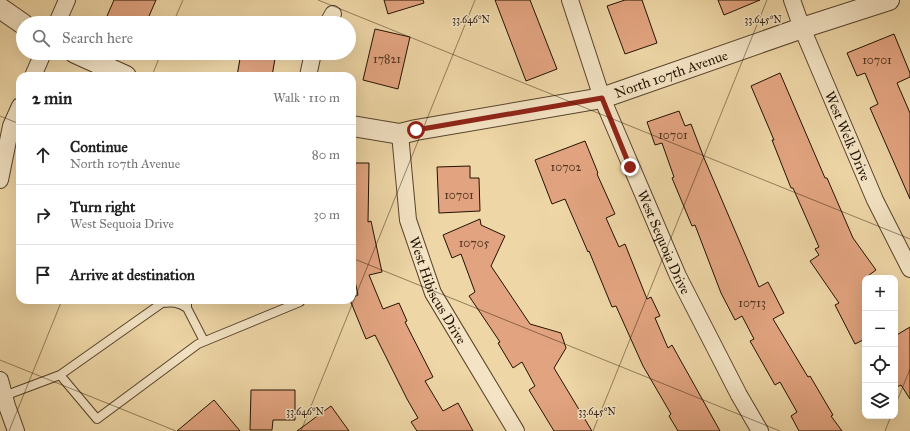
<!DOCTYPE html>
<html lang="en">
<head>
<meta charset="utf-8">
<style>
	body { margin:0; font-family:"IM FELL Great Primer",serif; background:#f6f6f6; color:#222 }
	.controls { position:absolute; right:12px; bottom:12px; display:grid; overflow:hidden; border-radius:8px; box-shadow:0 4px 16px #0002 }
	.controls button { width:36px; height:36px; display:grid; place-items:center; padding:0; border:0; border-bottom:1px solid #e0e0e0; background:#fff; color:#222; font:20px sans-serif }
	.stop { position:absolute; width:12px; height:12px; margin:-9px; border:3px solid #8f2418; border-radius:50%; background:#fff }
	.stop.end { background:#8f2418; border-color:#fff; box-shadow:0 1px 4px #0008 }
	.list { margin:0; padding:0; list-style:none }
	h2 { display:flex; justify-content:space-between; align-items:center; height:52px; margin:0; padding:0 16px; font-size:17px }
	h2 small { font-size:13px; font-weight:400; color:#767676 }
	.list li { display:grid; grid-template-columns:26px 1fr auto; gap:12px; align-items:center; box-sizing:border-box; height:60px; padding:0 16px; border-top:1px solid #e0e0e0 }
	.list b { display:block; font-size:15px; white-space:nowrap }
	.list p { margin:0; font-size:13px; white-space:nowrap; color:#767676 }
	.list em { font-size:13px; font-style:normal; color:#767676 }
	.icon { flex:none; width:22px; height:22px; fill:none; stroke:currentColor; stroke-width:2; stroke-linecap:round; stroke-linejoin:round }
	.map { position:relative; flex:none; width:910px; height:431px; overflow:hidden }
	.search { position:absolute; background:#fff; box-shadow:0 4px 16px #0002; left:16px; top:16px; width:340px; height:44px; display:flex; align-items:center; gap:10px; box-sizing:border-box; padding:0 14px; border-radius:22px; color:#767676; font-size:15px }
	.panel { position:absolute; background:#fff; box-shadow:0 4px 16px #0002; left:16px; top:72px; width:340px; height:232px; border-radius:12px }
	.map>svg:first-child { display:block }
	.building { fill:#e2a480; stroke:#231200 }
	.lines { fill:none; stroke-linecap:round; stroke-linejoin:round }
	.service-casing { stroke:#56432a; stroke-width:10 }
	.minor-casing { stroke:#56432a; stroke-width:18 }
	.tertiary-casing { stroke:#56432a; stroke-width:22 }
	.service { stroke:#f4e4c5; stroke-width:8 }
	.minor { stroke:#f4e4c5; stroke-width:16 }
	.tertiary { stroke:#f4e4c5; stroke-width:20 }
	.route { stroke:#8f2418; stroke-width:5 }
	.ticks { fill:none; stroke:#231200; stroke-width:1; stroke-opacity:0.45 }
	.labels { text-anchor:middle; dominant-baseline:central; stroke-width:3; stroke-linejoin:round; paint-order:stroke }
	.number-label { font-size:12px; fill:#533620 }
	.street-label { font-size:14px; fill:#231200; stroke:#f4e4c5 }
	.ticks-label { font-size:10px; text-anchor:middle; fill:#231200; stroke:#f4e4c5; stroke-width:3; stroke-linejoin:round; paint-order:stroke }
</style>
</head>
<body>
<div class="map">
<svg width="910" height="431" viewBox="0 0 910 431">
	<rect width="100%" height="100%" fill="#eed6a6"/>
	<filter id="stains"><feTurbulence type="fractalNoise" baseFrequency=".005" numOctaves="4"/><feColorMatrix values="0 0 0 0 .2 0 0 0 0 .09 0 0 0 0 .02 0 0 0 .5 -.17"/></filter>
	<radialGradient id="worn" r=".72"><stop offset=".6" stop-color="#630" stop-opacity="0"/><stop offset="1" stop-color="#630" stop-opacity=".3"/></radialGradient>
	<path class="building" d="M114 0H156L146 23H104Z
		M384 0H423L424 3 388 14Z
		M495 0H530L557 69 526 81Z
		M625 0H642L657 43 625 54 607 6Z
		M718 0H760L724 15Z
		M375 29 410 37 398 89 363 80Z
		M894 34 910 73V77L897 83 910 113V199L870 108 878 104 865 73 857 76 847 53Z
		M241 53H276L272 76H237Z
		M780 73 825 178H827L853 238 876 270 865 278V339L855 344 835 305 839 303 810 261 819 255 815 249 819 247 793 188H791L772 140H774L751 86Z
		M679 111 685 126 691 124 704 158 759 287 768 282 784 313 773 319 808 377 810 376 833 415 831 416 842 431H799L791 416 797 412 780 382 775 385 750 341 754 339 742 316 735 320 721 293 695 225 692 226 672 178 674 177 662 143 655 145 647 122Z
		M585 141 598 173 597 174 615 214 606 218 619 247 625 244 647 299 651 297 660 316 655 318 668 348 672 345 720 431H678L669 416 671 414 643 366 616 306 612 307 589 251 588 252 565 199 552 204 535 160Z
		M352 163H369L368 222 371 221 382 272 369 275 383 309 399 303 407 321 405 322 433 377 425 381 443 411 458 403 473 431H417L411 422 418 418 407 399 375 335 366 339 350 300H352V298L358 295 352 267Z
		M470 166V178H479L480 211 439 213 437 167Z
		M480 219 481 225 505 236 491 266 530 324 561 333 566 348 554 368 592 431H554L529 390 535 386 522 362 513 368 498 343 500 342 469 296 475 292 461 254 452 258 443 235Z
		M910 327V399L901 385 895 388V336Z
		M251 390H295V420H273L272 430H250Z
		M214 400 240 431H177Z
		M331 406 349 431H297Z"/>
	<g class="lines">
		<g class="service-casing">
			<path id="service" d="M187 300V308L204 341
				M60 375 97 419 198 344 300 302V300
				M4 396 60 375 162 303C172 302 178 302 187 308"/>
		</g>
		<g class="minor-casing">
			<g id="minor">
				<path id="s1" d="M570 0 602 98 678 276 739 395 760 431"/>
				<path id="s2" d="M792 0 802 28 875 200 910 269"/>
				<path d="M57 23 67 0"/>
				<path d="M328 23 333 14"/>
				<path d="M33 76 43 53"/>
				<path d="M308 76 313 53"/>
				<path id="s3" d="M400 134 408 220 433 293 516 431"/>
				<path d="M0 180 11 126 20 106"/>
				<path d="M0 380 7 406 16 431"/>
			</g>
		</g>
		<g class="tertiary-casing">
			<g id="tertiary">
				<path d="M0 8 23 24"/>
				<path d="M75 53 126 76"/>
				<path id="s4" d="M352 126 400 134 416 130 602 98 802 28 889 0"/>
			</g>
		</g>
		<use href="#service" class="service"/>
		<use href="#minor" class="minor"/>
		<use href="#tertiary" class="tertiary"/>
	</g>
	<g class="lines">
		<path class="route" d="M416 130 602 98 630 167"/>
	</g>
	<path class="ticks" d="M318 0 910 239M173 23 183 0M152 76 161 53M0 116 20 124M352 258 780 431M0 360 176 431M895 406 910 369M9 431 62 300M301 431 475 0M593 431 767 0M885 431 891 416"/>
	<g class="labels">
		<g class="number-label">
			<text x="387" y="59">17821</text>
			<text x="877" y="60">10701</text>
			<text x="673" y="135">10701</text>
			<text x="566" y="167">10702</text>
			<text x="459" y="195">10701</text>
			<text x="474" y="243">10705</text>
			<text x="752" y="303">10713</text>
		</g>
		<g class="street-label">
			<text stroke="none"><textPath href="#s4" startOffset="327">North 107th Avenue</textPath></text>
			<text stroke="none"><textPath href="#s2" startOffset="147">West Welk Drive</textPath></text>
			<text stroke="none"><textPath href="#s1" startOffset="260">West Sequoia Drive</textPath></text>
			<text stroke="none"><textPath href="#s3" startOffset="163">West Hibiscus Drive</textPath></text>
		</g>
	</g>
	<g class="ticks-label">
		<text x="471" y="23">33.646°N</text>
		<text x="763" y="23">33.645°N</text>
		<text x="305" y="415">33.646°N</text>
		<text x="597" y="415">33.645°N</text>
	</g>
	<rect width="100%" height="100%" filter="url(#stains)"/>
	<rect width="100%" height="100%" fill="url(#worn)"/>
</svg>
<div class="controls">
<button>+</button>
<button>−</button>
<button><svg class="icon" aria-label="locate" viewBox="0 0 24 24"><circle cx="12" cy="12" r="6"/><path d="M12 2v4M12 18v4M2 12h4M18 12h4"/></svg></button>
<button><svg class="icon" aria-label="layers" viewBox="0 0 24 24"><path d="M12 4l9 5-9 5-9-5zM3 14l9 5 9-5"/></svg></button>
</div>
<div class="stop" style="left:416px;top:130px"></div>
<div class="stop end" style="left:630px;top:167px"></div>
<div class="search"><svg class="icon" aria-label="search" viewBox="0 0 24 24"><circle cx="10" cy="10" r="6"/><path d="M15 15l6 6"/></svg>Search here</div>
<section class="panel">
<h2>2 min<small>Walk · 110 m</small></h2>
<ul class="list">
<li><svg class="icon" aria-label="ahead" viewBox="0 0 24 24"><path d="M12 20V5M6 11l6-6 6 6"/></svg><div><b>Continue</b><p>North 107th Avenue</p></div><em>80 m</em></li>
<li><svg class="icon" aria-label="right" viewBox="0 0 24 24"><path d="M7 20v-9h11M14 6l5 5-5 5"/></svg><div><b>Turn right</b><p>West Sequoia Drive</p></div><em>30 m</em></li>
<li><svg class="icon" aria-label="arrive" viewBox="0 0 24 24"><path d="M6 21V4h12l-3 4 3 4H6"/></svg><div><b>Arrive at destination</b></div></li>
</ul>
</section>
</div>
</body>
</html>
